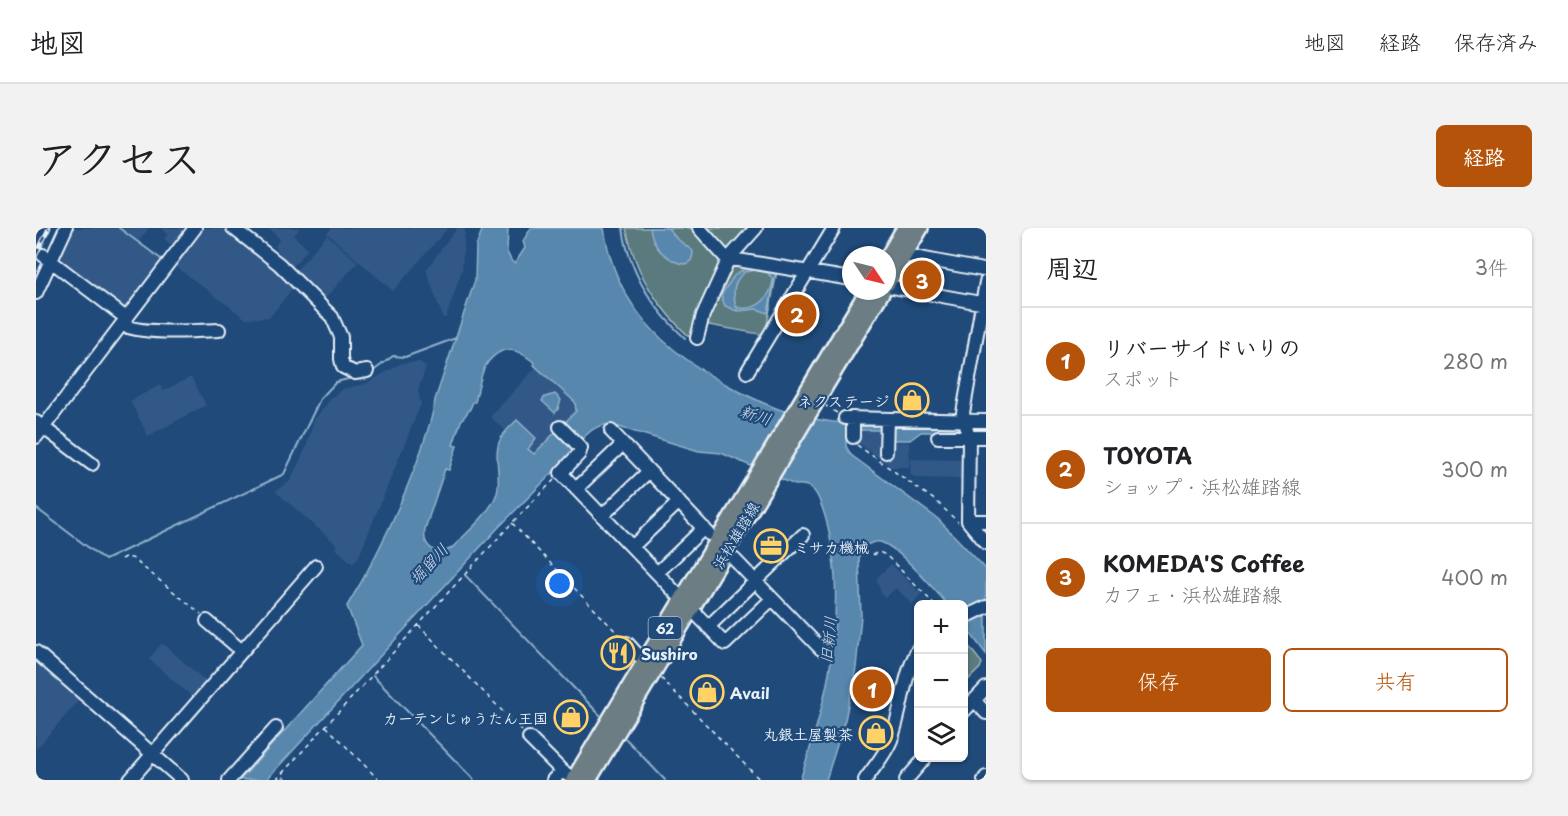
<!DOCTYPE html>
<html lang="ja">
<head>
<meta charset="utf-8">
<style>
	body { margin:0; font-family:"Playpen Sans","Klee One",sans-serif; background:#f2f2f2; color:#202124 }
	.controls { position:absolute; right:18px; bottom:18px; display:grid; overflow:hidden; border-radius:9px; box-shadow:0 2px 4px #0004 }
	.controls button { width:54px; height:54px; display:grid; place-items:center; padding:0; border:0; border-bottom:2px solid #e0e0e0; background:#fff; color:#202124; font:30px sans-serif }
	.compass { position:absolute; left:806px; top:18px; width:54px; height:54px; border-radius:50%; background:#fff; box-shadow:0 2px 4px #0004; rotate:125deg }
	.you { position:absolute; left:524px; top:356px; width:21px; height:21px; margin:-15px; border:4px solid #fff; border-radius:50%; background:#1a73e8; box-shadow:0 0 0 9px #1a73e833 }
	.badge { display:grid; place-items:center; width:39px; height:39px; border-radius:50%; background:#b45309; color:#fff; font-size:20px; font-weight:700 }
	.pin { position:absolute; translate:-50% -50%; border:3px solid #fff; box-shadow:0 2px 6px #0006 }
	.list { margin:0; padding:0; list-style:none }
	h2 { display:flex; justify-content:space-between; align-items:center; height:78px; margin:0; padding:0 24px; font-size:26px }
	h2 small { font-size:20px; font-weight:400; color:#757577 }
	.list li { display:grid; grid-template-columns:39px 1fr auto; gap:18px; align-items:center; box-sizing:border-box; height:108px; padding:0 24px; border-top:2px solid #e0e0e0 }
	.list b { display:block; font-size:22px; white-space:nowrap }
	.list p { margin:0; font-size:20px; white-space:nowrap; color:#757577 }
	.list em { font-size:20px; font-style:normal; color:#757577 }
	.actions { display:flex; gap:12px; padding:18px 24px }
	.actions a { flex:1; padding:14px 0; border:2px solid #b45309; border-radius:9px; text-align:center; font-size:21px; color:#b45309 }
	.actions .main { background:#b45309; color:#fff }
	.icon { flex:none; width:33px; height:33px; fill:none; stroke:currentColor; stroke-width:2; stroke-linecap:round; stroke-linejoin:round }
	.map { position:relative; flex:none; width:950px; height:552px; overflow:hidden; border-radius:9px }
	header { display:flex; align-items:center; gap:36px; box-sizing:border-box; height:84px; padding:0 30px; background:#fff; border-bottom:2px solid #e0e0e0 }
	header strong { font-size:28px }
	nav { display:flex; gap:33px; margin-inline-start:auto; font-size:21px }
	.intro { display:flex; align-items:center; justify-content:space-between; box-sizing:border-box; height:144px; padding:0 36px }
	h1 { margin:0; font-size:42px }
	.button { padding:15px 27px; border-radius:9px; background:#b45309; color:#fff; font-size:21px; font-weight:700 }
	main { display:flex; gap:36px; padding:0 36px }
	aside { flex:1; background:#fff; border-radius:9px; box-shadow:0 2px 4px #0004 }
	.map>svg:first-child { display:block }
	.built { fill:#315888 }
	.green { fill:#5a7a7e; stroke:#a1b6bb; stroke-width:1.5 }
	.water { fill:#5987ad; stroke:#92b1cb; stroke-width:1.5; fill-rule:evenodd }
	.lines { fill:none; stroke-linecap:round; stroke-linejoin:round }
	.stream { stroke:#92b1cb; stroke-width:2 }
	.minor-casing { stroke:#e8f1f8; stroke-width:16 }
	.major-casing { stroke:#e8f1f8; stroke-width:20 }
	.path { stroke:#e8f1f8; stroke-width:1.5; stroke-dasharray:4.5 4.5; stroke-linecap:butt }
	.minor { stroke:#1f4a7a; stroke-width:12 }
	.major { stroke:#6c7e84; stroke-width:15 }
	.rail-casing { stroke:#e8f1f8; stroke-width:4.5 }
	.rail { stroke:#1f4a7a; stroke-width:2; stroke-dasharray:7; stroke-linecap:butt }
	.labels { text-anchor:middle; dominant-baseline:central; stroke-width:4.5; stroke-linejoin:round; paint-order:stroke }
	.shield { fill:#1f4a7a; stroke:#acbfd2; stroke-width:1.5 }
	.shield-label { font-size:14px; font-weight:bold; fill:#e8f1f8 }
	.poi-label { font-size:15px; font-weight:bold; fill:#e8f1f8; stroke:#1f4a7a; text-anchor:end }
	.street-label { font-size:15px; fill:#e8f1f8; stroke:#1f4a7a }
	.water-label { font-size:16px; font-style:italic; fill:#d3e1ed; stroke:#1f4a7a }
</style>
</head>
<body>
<header>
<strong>地図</strong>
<nav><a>地図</a><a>経路</a><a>保存済み</a></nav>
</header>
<div class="intro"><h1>アクセス</h1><a class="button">経路</a></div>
<main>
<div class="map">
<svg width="950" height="552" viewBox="0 0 950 552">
	<rect width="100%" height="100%" fill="#1f4a7a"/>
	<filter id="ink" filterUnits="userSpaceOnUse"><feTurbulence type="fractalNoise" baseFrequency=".0167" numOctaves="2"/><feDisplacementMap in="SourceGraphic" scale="12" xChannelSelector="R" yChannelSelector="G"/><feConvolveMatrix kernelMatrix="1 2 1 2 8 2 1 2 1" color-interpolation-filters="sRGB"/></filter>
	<g filter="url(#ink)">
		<path class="built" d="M33 0H81L127 34 89 84 19 30Z
			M85 0H113L103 13Z
			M125 0H153L138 19 128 11 132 6Z
			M162 0H193L259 57 234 89 210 91 135 35Z
			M234 0H264L258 8 272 21 254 42 239 18 244 11 233 1Z
			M296 0H412L357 63 291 5Z
			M421 0H429L426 42 410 90H407L390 42Z
			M291 7 322 34 288 72 258 45Z
			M384 134 390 139 382 162 385 176 323 328 317 336 299 320 301 317 239 263 254 253 270 220 278 192 296 169 307 161 329 156 366 135Z
			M500 139 536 171 540 178 538 186 498 226 493 224V218L481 192 470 203 454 189Z
			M155 149 170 177 112 208 94 173 124 157 127 163Z
			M820 202H849L853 214H873V239H855L821 214Z
			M875 231 930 232V251L880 250 874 246Z
			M855 336 885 366 876 376 860 360 849 370 846 367 840 351Z
			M126 415 174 457 161 473 113 431Z
			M0 431 45 470 0 521Z"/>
		<path class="green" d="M590 0H655L687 36 657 112C622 81 600 47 590 0Z
			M667 0H716L692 27Z
			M694 35 741 43 729 107 667 96Z
			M927 411 946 435 944 440 928 456Z"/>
		<path class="water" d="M447 0H472L471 24 476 34 479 35 489 20 487 13 495 0H568C579 77 627 122 693 158 732 179 764 192 809 195H950V204H885L874 212H852V202H820L810 210V218L815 227 902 291 950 341V426L928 397 927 376H911C898 361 865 322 847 315 841 312 835 315 829 318L823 329 825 388 820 440 809 492 790 552H764C787 482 803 424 799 349 797 327 795 306 788 285 783 270 779 254 759 257L685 225 663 223 576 197C557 194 546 212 534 224L535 226 462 300 230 552H204L326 417 311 378C339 333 362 284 381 234 388 214 396 193 399 172L439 52 440 18ZM468 122C482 121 488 127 499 135L498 137 539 174 540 183 498 226 492 221 500 210 481 192C476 197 469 203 465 210 456 226 466 248 461 265 454 286 431 304 416 320 400 329 386 319 389 301L409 241 413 242 421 218 417 217 425 193 434 181 437 174H439C445 153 444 132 468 122Z
			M614 0H632L640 10 657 23C657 49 628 29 621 19 617 13 615 7 614 0Z
			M715 39 740 44 732 85 721 81 703 83 704 80C722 82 735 70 737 52L732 45 719 42 710 44 708 41Z
			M706 42 708 45C696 54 697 65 700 79H702L701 83 689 78 685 67 698 48Z
			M519 166 525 172 522 181 519 185 506 173 509 169Z"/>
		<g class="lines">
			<path class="stream" d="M83 0 129 34
				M587 0C593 44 616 80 649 110
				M336 144 357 128 369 129 420 110
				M0 280 69 332 248 246 284 171 300 154 316 150
				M429 347 564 487
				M337 448 438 552
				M590 511 629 552
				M247 549 250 552"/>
			<g class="minor-casing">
				<path id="minor" d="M197 0 243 36 296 89 305 109V131L307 139 319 145 331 143
					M663 0 690 30 815 51
					M7 27 90 90
					M868 27 947 42
					M950 54 927 185 933 211 932 293 950 315
					M851 58 950 76
					M0 65 30 0
					M86 96C101 107 162 103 183 102
					M661 110 667 87 693 30 720 0
					M711 144 798 0
					M809 190 950 193
					M0 194 56 236
					M524 199 545 220 543 226 525 245 689 416 736 371
					M575 203 673 306
					M0 209 159 0
					M817 209V190
					M902 209H950
					M850 224 851 191
					M540 261 587 216
					M566 288 613 243
					M932 293H950
					M596 319 643 274
					M698 331 785 421
					M621 345 668 300
					M927 390 950 379
					M171 393 206 423
					M672 399 767 307
					M591 415 602 427 610 432
					M0 424 146 552
					M938 472 950 485
					M927 484 950 460
					M493 510 526 543 538 551
					M94 552 280 338
					M193 552 240 500
					M517 552 526 543
					M829 552C838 539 849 527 855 512 866 483 867 449 882 421
					M870 552 889 530
					M948 552 950 549"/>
			</g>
			<g class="major-casing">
				<path id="major" d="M851 31 869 0
					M851 55 884 0
					M538 552 832 63
					M552 552 846 63"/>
			</g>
			<path class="path" d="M790 178 801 185
				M821 217 900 273 922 294
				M476 295 584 408
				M836 327 843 324 850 327 898 376
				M85 331 89 329 96 330 165 386
				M382 397 486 503
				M625 450 724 552
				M290 498 343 552
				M240 552 476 295 518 252"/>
			<use href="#minor" class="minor"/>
			<use href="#major" class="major"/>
			<g class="rail-casing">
				<path id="rail" d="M0 27 13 0"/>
			</g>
			<use href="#rail" class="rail"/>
		</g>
	</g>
	<defs>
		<g id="shop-ring" transform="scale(1.725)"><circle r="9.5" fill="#1f4a7a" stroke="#ffd166" stroke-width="1.5"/><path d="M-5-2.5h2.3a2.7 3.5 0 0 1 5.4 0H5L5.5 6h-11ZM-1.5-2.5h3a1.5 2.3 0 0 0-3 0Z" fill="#ffd166"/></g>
		<g id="office-ring" transform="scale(1.725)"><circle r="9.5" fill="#1f4a7a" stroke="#ffd166" stroke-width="1.5"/><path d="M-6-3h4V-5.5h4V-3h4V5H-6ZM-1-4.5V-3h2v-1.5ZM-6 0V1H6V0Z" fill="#ffd166"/></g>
		<g id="restaurant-ring" transform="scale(1.725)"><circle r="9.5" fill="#1f4a7a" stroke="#ffd166" stroke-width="1.5"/><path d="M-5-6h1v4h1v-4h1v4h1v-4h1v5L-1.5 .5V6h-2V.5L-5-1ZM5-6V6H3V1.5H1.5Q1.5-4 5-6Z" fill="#ffd166"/></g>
	</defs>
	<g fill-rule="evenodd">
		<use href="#shop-ring" x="876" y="172"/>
		<use href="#office-ring" x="735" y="318"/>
		<use href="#restaurant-ring" x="582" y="425"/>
		<use href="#shop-ring" x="671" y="464"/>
		<use href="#shop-ring" x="535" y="489"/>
		<use href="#shop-ring" x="840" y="505"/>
	</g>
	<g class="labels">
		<rect class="shield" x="612.5" y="389" width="33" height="22" rx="4.5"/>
		<g class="shield-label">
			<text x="629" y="400">62</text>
		</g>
		<g class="poi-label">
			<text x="853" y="172">ネクステージ</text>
			<text x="758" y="318" text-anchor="start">ミサカ機械</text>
			<text x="605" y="425" text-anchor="start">Sushiro</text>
			<text x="694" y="464" text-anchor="start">Avail</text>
			<text x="512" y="489">カーテンじゅうたん王国</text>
			<text x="817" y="505">丸銀土屋製茶</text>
		</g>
		<g class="street-label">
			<text transform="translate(699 307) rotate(-59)">浜松雄踏線</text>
		</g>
		<g class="water-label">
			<text transform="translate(720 186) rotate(17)">新川</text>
			<text transform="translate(392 335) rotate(-47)">堀留川</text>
			<text transform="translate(791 412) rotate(-84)">旧新川</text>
		</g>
	</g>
</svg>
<div class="controls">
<button>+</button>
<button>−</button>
<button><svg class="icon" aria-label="layers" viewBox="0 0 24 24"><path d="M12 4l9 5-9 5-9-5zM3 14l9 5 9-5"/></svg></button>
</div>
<svg class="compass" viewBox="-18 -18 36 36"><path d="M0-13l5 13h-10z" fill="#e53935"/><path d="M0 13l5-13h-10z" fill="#757577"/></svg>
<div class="you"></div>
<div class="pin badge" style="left:836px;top:461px">1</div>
<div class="pin badge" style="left:761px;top:86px">2</div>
<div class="pin badge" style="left:886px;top:52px">3</div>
</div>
<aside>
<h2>周辺<small>3件</small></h2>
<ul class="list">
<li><span class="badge">1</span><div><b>リバーサイドいりの</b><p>スポット</p></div><em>280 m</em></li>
<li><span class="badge">2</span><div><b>TOYOTA</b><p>ショップ · 浜松雄踏線</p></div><em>300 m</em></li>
<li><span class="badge">3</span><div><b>KOMEDA'S Coffee</b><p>カフェ · 浜松雄踏線</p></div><em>400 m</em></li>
</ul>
<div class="actions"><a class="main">保存</a><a>共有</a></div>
</aside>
</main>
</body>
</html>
